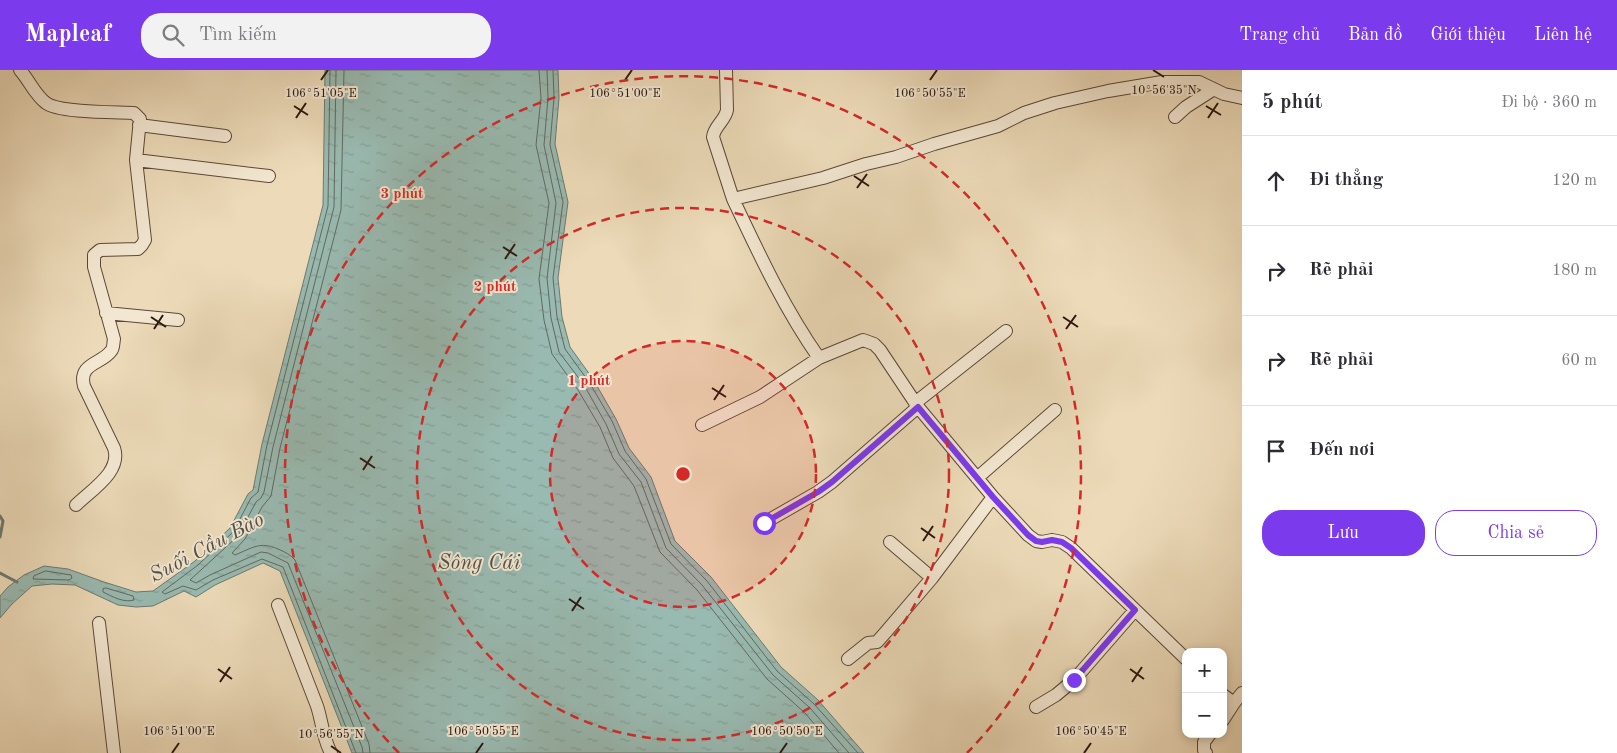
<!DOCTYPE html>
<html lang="vi">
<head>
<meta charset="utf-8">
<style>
	body { margin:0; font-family:"Old Standard TT",serif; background:#f2f2f3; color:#2b2b33 }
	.controls { position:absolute; right:15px; bottom:15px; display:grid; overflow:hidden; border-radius:10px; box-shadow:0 2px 8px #0003 }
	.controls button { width:45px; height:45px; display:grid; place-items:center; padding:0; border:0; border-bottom:1px solid #e1e1e2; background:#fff; color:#2b2b33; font:25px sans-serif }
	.stop { position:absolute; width:15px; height:15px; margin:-11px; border:4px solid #7c3aed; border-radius:50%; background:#fff }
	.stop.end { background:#7c3aed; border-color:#fff; box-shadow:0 1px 5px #0008 }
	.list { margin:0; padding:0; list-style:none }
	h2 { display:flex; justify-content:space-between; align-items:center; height:65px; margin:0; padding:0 20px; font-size:21px }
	h2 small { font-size:16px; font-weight:400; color:#7c7c81 }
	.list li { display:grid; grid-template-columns:32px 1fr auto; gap:15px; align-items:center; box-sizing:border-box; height:90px; padding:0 20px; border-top:1px solid #e1e1e2 }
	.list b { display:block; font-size:19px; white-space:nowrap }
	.list em { font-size:16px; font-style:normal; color:#7c7c81 }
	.actions { display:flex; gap:10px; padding:15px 20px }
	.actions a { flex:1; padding:11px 0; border:1px solid #7c3aed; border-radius:20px; text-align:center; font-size:18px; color:#7c3aed }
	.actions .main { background:#7c3aed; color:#fff }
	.icon { flex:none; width:28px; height:28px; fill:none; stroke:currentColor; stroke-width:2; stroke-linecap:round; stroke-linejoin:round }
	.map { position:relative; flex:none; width:1242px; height:683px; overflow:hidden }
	header { display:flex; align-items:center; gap:30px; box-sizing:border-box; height:70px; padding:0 25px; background:#7c3aed; color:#fff }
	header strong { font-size:24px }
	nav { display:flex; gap:28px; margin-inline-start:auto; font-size:18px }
	.search { width:350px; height:45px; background:#f2f2f3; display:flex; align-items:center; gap:12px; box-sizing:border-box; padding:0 18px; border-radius:20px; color:#7c7c81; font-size:19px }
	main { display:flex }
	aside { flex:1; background:#fff }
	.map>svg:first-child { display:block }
	.water { fill:url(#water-ripples); stroke:#6d7970 }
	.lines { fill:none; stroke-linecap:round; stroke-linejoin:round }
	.shore { stroke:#626860; stroke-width:1 }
	.stream { stroke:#6d7970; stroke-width:3 }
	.minor-casing { stroke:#5b4839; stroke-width:14 }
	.minor { stroke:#f3e7d1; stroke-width:12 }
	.route { stroke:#7c3aed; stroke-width:6 }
	.ticks { fill:none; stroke:#2b170f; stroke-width:2 }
	.ring { fill:none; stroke:#d62828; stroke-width:2.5; stroke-dasharray:9 6 }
	.labels { text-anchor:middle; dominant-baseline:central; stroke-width:4; stroke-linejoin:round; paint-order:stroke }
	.water-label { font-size:21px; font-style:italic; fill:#525048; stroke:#f3e7d1 }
	.ticks-label { font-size:12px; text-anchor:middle; fill:#2b170f; stroke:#f3e7d1; stroke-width:4; stroke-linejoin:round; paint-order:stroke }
	.centre { fill:#d62828; stroke:#f3e7d1; stroke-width:2.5 }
	.ring-label { font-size:15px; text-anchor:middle; font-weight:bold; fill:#d62828; stroke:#f3e7d1; stroke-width:4; stroke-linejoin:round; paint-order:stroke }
</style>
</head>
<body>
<header>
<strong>Mapleaf</strong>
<div class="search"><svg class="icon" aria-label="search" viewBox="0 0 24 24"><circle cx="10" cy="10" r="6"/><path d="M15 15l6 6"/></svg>Tìm kiếm</div>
<nav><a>Trang chủ</a><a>Bản đồ</a><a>Giới thiệu</a><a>Liên hệ</a></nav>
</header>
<main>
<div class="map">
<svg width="1242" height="683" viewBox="0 0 1242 683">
	<defs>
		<pattern id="water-ripples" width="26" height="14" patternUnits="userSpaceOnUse" patternTransform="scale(1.25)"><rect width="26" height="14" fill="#99bab1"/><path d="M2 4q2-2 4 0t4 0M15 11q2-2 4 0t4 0" fill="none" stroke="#849f97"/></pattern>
	</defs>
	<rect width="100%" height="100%" fill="#ecdab8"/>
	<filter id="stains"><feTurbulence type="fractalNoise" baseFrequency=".004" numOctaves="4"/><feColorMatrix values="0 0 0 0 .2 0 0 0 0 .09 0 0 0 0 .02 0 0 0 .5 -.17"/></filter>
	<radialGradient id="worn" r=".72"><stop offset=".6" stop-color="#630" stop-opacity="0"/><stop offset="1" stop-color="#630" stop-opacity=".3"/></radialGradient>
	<path class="water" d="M325 0H558L559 28 555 74 568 132 558 208 562 247 570 277 593 309 616 349 629 378 651 407 675 471 711 507 781 597 818 630 864 683H352L280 501 263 493 215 515 196 527 184 521 153 536 136 537 118 535 75 515 52 514 32 516 12 534 0 548V526L8 517 24 505 44 496 68 499 104 512 136 522 153 521 195 491 230 458 248 424 253 420 262 374 323 135Z"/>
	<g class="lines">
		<path class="shore" d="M330 0 328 136 267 375 258 422 251 428 233 462 198 495 162 522 165 524 183 516 196 520 213 510 262 489 283 497 356 683
			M336 0 334 137 273 377 264 422 261 428 256 432 238 466 190 510 196 513 210 505 261 482 268 483 288 493 362 677 363 683
			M344 0 341 140 280 378 271 426 262 437 245 469 232 483 235 485C252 478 260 471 278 479 285 482 291 485 295 490L369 674 370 683
			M539 0 541 28 536 75 549 133 539 209 544 250 552 284 578 320 600 357 613 388 634 416 660 482 697 520 767 609 805 643 839 683
			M547 0 548 28 544 75 556 133 547 208 551 248 559 282 584 315 606 354 619 384 641 412 666 478 702 515 773 605 810 638 849 683
			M553 0 554 28 550 75 563 132 553 208 557 247 565 279 589 312 612 351 625 381 646 409 671 474 707 511 777 601 814 634 858 683
			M46 501 71 505 72 508 69 510 33 509 34 506Z
			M106 518 133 526 134 530C124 533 113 527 103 522V519Z"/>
		<path class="stream" d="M0 446 3 451 0 467
			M0 503 17 512"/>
		<g class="minor-casing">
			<path id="minor" d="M20 0C29 10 35 25 46 33 59 43 115 42 134 43L140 49 136 90 145 170 142 175 138 179 100 180 94 185V197L114 269C113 273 114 278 111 281 102 294 78 293 84 316L114 378C122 402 91 420 76 435
				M726 0 727 40C725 51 714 56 713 67L733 129 823 108 866 94 896 87 934 74 998 56 1024 43 1055 33 1108 21 1162 12H1199L1224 24 1242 28
				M1175 47 1186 37 1214 19
				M139 55 225 66
				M136 90 269 106
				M733 129C759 184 784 238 819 288L863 270 874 274 880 280 918 337 993 427 1028 465 1036 471 1042 472 1052 470 1062 472 1071 478 1186 589
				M106 243 178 250
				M915 333 1006 261
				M702 355 760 327 819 288
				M977 408 1055 340
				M764 453 818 422 832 412 918 337
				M890 472 932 508
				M278 535 317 636C322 651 323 669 331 683
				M99 553 114 683
				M848 589 868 573 877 572 885 563 932 508 993 427
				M1223 625 1234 633 1223 650
				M1234 633 1242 623
				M1036 637 1056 625 1074 610 1135 540
				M1206 683 1204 680V672L1210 664"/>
		</g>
		<use href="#minor" class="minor"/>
	</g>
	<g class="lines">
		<path class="route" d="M764 453 818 422 832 412 918 337 993 427 1028 465 1036 471 1042 472 1052 470 1062 472 1071 478 1135 540 1074 610"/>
	</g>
	<path class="ticks" d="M1153 0 1164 7M321 10 328 0M625 10 632 0M930 10 937 0M294 36 308 45M1206 36 1221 45M296 48 306 33M1208 48 1218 33M854 106 869 116M857 118 867 104M503 177 517 186M505 189 515 174M151 247 166 257M1063 247 1078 257M154 259 163 245M1066 259 1076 245M712 318 726 327M714 330 724 315M360 388 375 398M363 400 372 386M921 458 935 468M923 471 933 456M569 529 584 539M572 541 581 527M218 599 232 609M1130 599 1144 609M220 612 230 597M1132 612 1142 597M331 676 341 683M172 683 179 673M476 683 483 673M780 683 787 673M1084 683 1091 673"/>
	<circle cx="683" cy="404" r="133" fill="#d62828" fill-opacity=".12"/>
	<g class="ring">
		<circle cx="683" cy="404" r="133"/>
		<circle cx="683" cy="404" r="266"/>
		<path d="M399 683A398 398 0 1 1 967 683"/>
	</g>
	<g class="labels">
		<g class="water-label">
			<text transform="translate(207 478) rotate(-28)">Suối Cầu Bào</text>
			<text x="479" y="493">Sông Cái</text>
		</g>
	</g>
	<g class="ticks-label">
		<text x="1164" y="24">10°56'35"N</text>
		<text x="321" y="27">106°51'05"E</text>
		<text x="625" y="27">106°51'00"E</text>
		<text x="930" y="27">106°50'55"E</text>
		<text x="179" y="665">106°51'00"E</text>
		<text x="483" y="665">106°50'55"E</text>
		<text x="787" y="665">106°50'50"E</text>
		<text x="1091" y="665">106°50'45"E</text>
		<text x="331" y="668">10°56'55"N</text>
	</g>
	<circle cx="683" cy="404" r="8" class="centre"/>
	<g class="ring-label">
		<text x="402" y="128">3 phút</text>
		<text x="495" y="221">2 phút</text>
		<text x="589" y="315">1 phút</text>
	</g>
	<rect width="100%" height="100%" filter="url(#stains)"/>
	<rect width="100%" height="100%" fill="url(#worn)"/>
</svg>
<div class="controls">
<button>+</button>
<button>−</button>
</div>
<div class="stop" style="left:764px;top:453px"></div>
<div class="stop end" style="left:1074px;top:610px"></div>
</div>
<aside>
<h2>5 phút<small>Đi bộ · 360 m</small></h2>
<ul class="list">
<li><svg class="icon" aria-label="ahead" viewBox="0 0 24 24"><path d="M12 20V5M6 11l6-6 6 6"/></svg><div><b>Đi thẳng</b></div><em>120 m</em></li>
<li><svg class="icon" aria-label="right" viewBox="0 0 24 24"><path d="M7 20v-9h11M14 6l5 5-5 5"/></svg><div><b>Rẽ phải</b></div><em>180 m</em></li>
<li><svg class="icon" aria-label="right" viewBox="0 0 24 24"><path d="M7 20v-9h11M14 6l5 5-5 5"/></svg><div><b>Rẽ phải</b></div><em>60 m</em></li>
<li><svg class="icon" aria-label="arrive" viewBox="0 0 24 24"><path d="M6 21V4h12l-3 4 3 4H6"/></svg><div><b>Đến nơi</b></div></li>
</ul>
<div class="actions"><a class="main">Lưu</a><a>Chia sẻ</a></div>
</aside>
</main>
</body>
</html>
